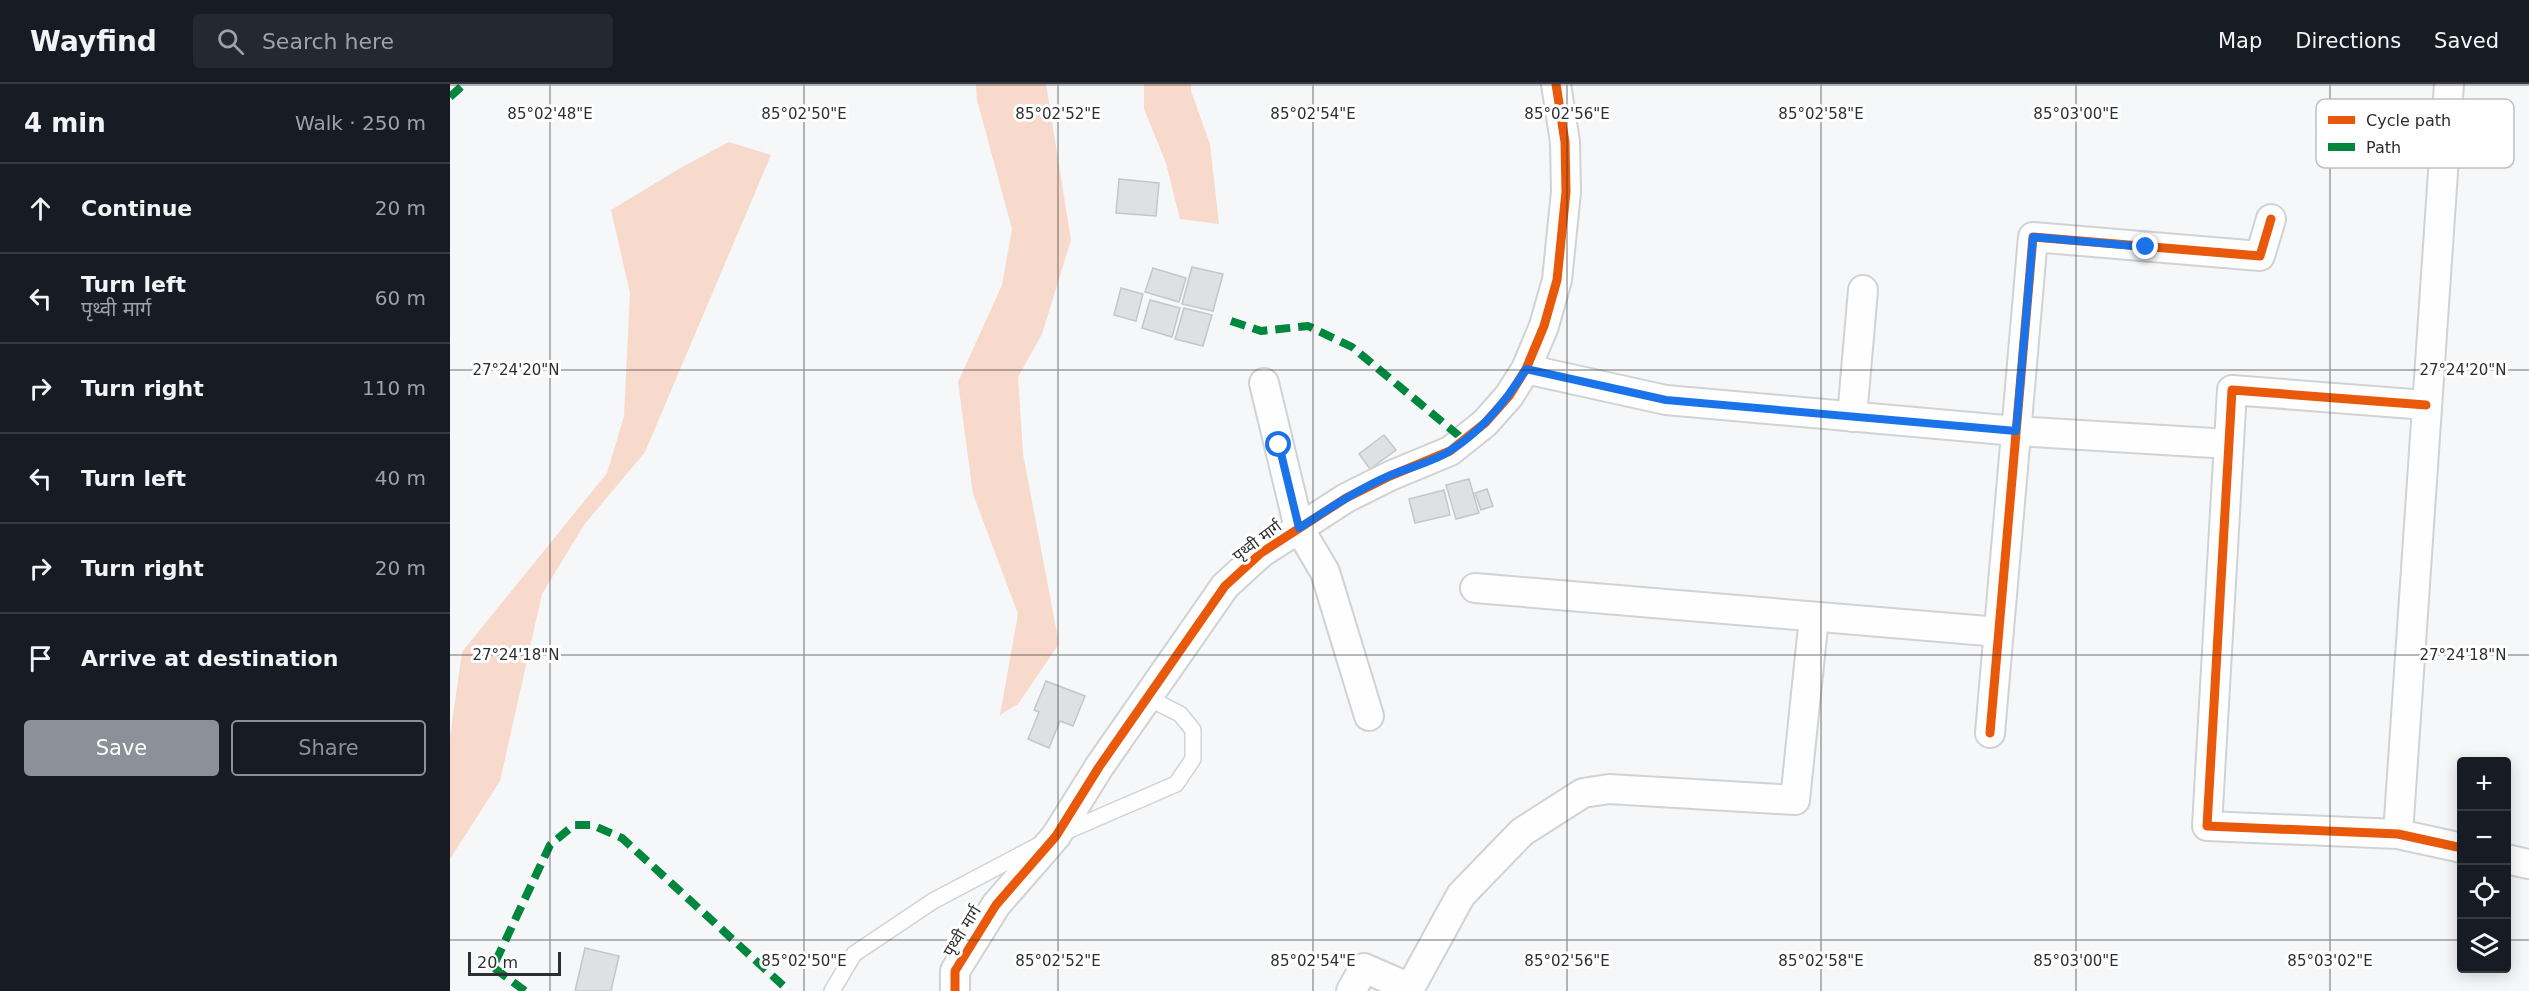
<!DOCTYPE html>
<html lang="en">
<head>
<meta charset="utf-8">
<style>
	body { margin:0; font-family:"DejaVu Sans","Noto Sans Devanagari",sans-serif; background:#242831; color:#f1f3f6 }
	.controls { position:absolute; right:18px; bottom:18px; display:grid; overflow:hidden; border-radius:6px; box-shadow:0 3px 15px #0003 }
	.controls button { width:54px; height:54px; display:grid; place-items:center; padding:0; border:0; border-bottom:2px solid #363941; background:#171b24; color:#f1f3f6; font:30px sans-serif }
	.scale { position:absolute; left:18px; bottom:15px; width:93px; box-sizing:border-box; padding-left:6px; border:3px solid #2d2e2f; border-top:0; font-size:16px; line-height:21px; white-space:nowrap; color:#2d2e2f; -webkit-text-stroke:4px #fff; paint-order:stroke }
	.stop { position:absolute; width:18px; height:18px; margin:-14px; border:4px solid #1a73e8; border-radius:50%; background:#fff }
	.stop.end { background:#1a73e8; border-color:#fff; box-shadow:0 2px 6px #0008 }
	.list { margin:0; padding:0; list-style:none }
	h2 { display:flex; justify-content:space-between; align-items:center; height:78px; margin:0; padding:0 24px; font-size:26px }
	h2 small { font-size:20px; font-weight:400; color:#9ea1a6 }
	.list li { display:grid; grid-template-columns:39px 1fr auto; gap:18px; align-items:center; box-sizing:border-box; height:90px; padding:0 24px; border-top:2px solid #363941 }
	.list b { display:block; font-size:22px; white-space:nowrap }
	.list p { margin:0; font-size:20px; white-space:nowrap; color:#9ea1a6 }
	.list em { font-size:20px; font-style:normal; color:#9ea1a6 }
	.actions { display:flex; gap:12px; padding:18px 24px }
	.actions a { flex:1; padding:14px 0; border:2px solid #8c9099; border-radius:6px; text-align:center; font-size:21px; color:#8c9099 }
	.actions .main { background:#8c9099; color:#fff }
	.icon { flex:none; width:33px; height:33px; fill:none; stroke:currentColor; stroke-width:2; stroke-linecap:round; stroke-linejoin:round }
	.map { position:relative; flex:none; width:2079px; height:907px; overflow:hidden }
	header { display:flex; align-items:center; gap:36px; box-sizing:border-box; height:84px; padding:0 30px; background:#171b24; border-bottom:2px solid #363941 }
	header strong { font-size:28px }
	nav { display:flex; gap:33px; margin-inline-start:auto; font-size:21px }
	.search { width:420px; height:54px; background:#242831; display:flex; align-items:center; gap:15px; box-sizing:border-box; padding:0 21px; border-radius:6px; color:#9ea1a6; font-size:22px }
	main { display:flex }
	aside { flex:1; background:#171b24 }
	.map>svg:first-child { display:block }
	.green { fill:#f7dacc }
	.building { fill:#dfe0e1; stroke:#c5c6c7; stroke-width:1.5 }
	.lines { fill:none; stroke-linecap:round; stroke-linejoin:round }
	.lane-casing { stroke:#d1d2d4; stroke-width:18 }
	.street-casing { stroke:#d1d2d4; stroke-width:32 }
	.lane { stroke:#fefefe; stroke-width:15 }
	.street { stroke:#fefefe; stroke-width:28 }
	.quiet { stroke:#00873e; stroke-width:8; stroke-dasharray:15 8; stroke-linecap:butt }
	.cycleway-casing { stroke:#fff; stroke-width:13 }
	.cycleway { stroke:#e8590c; stroke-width:9 }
	.route { stroke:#1a73e8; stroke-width:8 }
	.ticks { fill:none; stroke:#2d2e2f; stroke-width:1.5; stroke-opacity:0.45 }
	.labels { text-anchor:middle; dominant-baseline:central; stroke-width:6; stroke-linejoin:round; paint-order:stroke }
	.street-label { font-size:16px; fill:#2d2e2f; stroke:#fff }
	.key { fill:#fff; stroke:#c0c0c1; stroke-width:1.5 }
	.key-label { font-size:16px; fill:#2d2e2f }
	.ticks-label { font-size:15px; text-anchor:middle; fill:#2d2e2f; stroke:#fff; stroke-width:6; stroke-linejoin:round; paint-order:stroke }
</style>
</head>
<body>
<header>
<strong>Wayfind</strong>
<div class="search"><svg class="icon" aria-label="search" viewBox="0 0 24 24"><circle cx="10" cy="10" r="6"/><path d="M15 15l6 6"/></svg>Search here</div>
<nav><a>Map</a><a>Directions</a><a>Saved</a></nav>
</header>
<main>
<aside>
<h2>4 min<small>Walk · 250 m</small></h2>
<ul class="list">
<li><svg class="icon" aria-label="ahead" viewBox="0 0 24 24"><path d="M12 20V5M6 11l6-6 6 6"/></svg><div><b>Continue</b></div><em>20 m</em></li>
<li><svg class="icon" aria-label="left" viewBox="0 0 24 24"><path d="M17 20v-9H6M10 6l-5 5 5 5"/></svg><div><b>Turn left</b><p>पृथ्वी मार्ग</p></div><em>60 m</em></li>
<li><svg class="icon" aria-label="right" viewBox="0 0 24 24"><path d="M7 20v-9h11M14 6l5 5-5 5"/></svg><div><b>Turn right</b></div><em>110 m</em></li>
<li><svg class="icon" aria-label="left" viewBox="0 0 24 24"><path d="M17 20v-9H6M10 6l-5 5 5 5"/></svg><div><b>Turn left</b></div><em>40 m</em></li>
<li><svg class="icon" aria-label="right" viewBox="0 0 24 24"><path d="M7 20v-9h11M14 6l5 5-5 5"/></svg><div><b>Turn right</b></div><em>20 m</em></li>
<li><svg class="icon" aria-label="arrive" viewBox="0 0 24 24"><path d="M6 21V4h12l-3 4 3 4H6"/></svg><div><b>Arrive at destination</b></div></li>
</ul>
<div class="actions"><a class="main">Save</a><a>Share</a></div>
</aside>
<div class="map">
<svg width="2079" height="907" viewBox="0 0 2079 907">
	<rect width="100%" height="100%" fill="#f5f7f9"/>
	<path class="green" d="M526 0H596L621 156 592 250 568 293 573 370 609 560 568 620 550 631 568 530 523 410 508 298 552 201 562 145 527 16Z
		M694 0H741V7L760 60 769 140 730 135 716 79 694 25Z
		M279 58 321 71 195 368 134 441 92 510 50 697 0 775V653L12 568 157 389 174 332 180 209 161 126 232 83Z"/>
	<path class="building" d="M669 95 709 99 706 132 666 129Z
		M742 183 773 190 763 227 732 220Z
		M703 184 736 194 729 218 695 208Z
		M671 204 693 210 686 237 664 231Z
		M700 216 730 224 722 253 692 244Z
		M734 224 762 231 753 262 725 255Z
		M934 351 946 366 920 385 909 370Z
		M1019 395 1029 429 1006 435 996 401Z
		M1037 405 1043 422 1031 426 1025 409Z
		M994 406 1000 431 965 439 959 415Z
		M596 597 635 612 623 642 610 637 599 664 578 655 589 628 584 626Z
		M135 864 169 872 161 907H125Z"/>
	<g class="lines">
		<g class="lane-casing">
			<path id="lane" d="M610 750 726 700 743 675V646L730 630 698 614
				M382 907 404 870 483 817 589 761"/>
		</g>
		<g class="street-casing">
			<path id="street" d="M1076 285 1216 316 1566 347 1779 360
				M814 299 849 444 875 488 919 632
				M1976 321 1782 306 1757 742 1948 750 2012 764
				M1402 333 1413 206
				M1025 504 1549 548
				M1540 649 1583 153 1810 172 1821 135
				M1948 750 1999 0
				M2056 775 2079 780
				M505 907V887L546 821 606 752 649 683 775 502 811 469 896 414 940 392 1000 367 1035 339 1059 312 1076 285 1094 242 1107 196 1116 108 1115 58 1106 0
				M901 907 914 884 960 904 1011 811 1072 748 1133 709 1159 705 1345 716 1364 533"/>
		</g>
		<use href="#lane" class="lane"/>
		<use href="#street" class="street"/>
		<path class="quiet" d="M0 13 14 0
			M781 237 811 247 858 242 902 263 1014 356
			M75 907 43 883 100 761 124 741H142L172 754 339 907"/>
		<g class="cycleway-casing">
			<path id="cycleway" d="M1976 321 1782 306 1757 742 1948 750 2012 764
				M1540 649 1583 153 1810 172 1821 135
				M505 907V887L546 821 606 752 649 683 775 502 811 469 896 414 940 392 1000 367 1035 339 1059 312 1076 285 1094 242 1107 196 1116 108 1115 58 1106 0"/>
		</g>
		<use href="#cycleway" class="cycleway"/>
	</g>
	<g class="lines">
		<path class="route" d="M829 361 849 444C879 425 908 405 941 391 960 383 984 378 1001 366 1033 346 1056 317 1076 285L1216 316 1566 347 1583 153 1696 163"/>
	</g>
	<path class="ticks" d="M100 0V907M354 0V907M608 0V907M863 0V907M1117 0V907M1371 0V907M1626 0V907M1880 0V907M0 1H2079M0 286H2079M0 571H2079M0 856H2012M2056 856H2079"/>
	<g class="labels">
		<g class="street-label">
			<text transform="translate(807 457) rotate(-37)">पृथ्वी मार्ग</text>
			<text transform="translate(512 847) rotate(-58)">पृथ्वी मार्ग</text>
		</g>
	</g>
	<rect x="1866" y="15" width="198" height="69" rx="9" class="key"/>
	<rect x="1878" y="32" width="27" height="8" fill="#e8590c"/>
	<rect x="1878" y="59" width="27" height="8" fill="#00873e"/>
	<g class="key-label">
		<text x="1916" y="42">Cycle path</text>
		<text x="1916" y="69">Path</text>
	</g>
	<g class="ticks-label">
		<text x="100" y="35">85°02'48"E</text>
		<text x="354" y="35">85°02'50"E</text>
		<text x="608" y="35">85°02'52"E</text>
		<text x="863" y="35">85°02'54"E</text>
		<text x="1117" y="35">85°02'56"E</text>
		<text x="1371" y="35">85°02'58"E</text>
		<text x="1626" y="35">85°03'00"E</text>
		<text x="66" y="291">27°24'20"N</text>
		<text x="2013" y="291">27°24'20"N</text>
		<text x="66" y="576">27°24'18"N</text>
		<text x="2013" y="576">27°24'18"N</text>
		<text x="354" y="882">85°02'50"E</text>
		<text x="608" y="882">85°02'52"E</text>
		<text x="863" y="882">85°02'54"E</text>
		<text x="1117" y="882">85°02'56"E</text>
		<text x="1371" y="882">85°02'58"E</text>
		<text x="1626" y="882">85°03'00"E</text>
		<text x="1880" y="882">85°03'02"E</text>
	</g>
</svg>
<div class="controls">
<button>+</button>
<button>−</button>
<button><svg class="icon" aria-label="locate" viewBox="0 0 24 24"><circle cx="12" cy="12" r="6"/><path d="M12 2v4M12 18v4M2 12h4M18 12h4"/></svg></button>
<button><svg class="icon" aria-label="layers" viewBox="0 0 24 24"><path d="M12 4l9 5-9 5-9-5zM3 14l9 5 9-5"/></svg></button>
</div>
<div class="scale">20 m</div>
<div class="stop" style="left:829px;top:361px"></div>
<div class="stop end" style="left:1696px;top:163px"></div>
</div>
</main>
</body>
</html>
